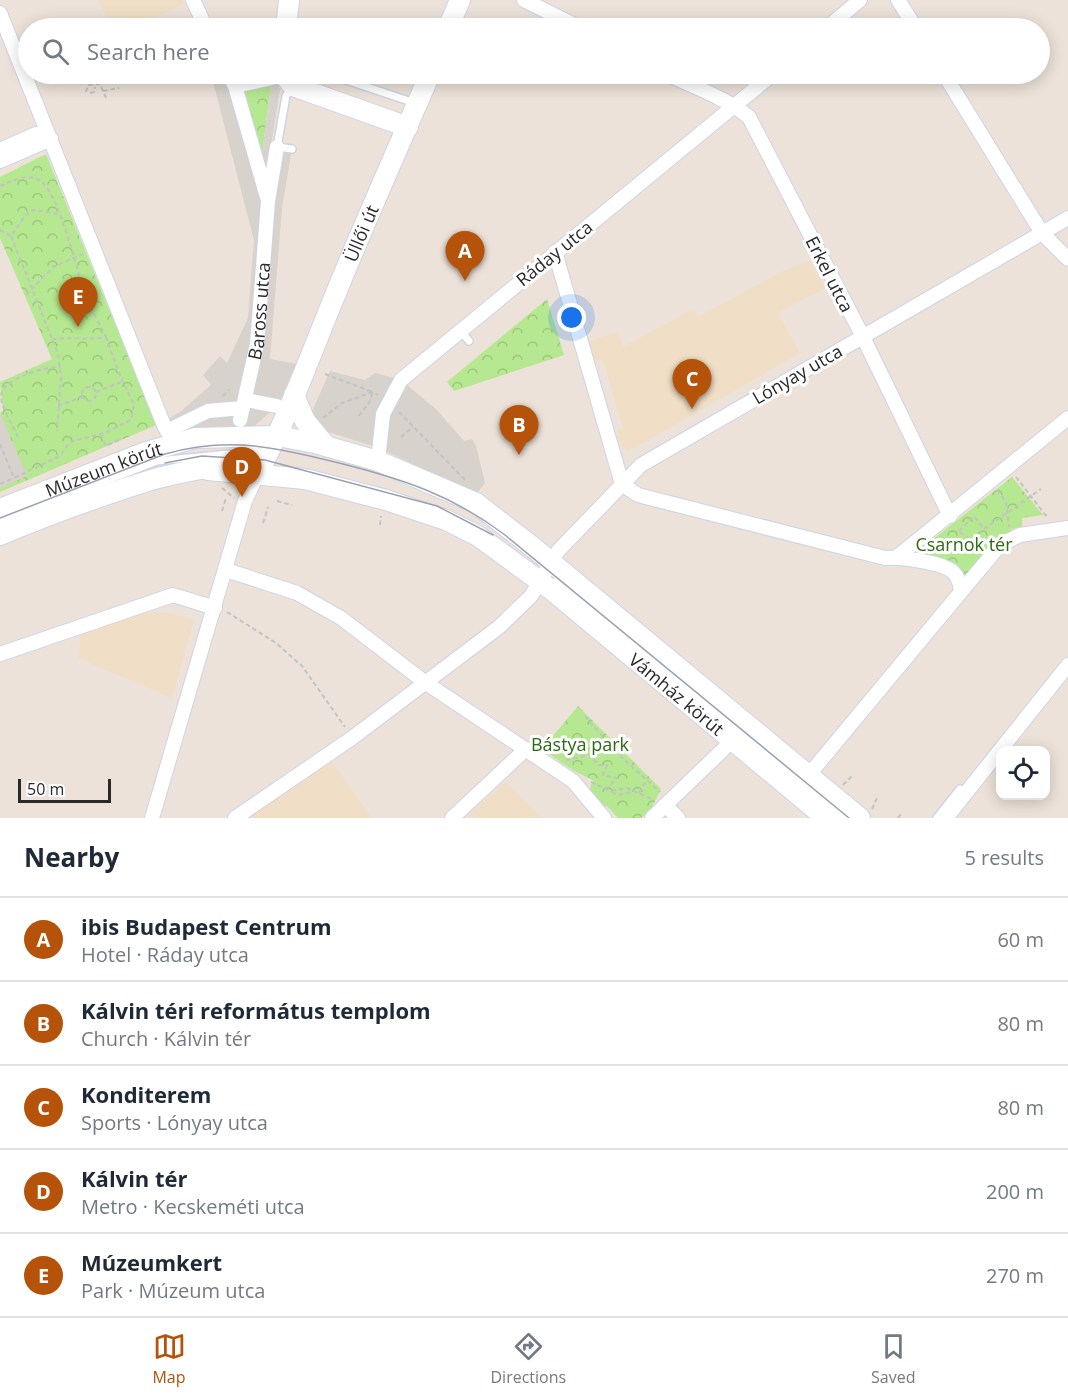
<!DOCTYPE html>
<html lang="en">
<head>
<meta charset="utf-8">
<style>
	body { margin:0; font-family:"Open Sans",sans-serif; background:#f6f6f7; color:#1f2937 }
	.controls { position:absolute; right:18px; bottom:18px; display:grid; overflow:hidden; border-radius:12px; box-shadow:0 3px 15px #0003 }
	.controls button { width:54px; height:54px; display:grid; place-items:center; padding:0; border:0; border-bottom:2px solid #e0e1e3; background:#fff; color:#1f2937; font:30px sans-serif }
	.scale { position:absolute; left:18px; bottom:15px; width:93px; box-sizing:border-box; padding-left:6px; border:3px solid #292929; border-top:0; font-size:16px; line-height:21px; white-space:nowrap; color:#292929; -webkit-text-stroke:4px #fff; paint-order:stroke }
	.you { position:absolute; left:572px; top:318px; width:21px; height:21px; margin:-15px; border:4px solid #fff; border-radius:50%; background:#1a73e8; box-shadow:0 0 0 9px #1a73e833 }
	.badge { display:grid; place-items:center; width:39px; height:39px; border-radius:50%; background:#b45309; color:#fff; font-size:20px; font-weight:700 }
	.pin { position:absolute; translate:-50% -50px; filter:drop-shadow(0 2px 3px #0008) }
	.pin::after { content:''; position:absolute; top:32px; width:21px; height:18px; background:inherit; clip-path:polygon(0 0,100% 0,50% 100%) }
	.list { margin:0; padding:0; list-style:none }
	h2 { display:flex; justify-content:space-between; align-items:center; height:78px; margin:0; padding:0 24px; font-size:26px }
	h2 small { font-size:20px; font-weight:400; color:#747a83 }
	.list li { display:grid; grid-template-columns:39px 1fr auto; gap:18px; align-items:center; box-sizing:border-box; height:84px; padding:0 24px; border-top:2px solid #e0e1e3 }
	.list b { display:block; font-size:22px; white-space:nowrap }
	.list p { margin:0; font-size:20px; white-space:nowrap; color:#747a83 }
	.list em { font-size:20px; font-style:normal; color:#747a83 }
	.icon { flex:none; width:33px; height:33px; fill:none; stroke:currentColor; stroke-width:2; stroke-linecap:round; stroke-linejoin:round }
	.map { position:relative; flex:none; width:1068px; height:818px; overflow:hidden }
	.search { position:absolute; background:#fff; box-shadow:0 3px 15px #0003; left:18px; right:18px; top:18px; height:66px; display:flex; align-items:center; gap:15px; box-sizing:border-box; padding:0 21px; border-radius:33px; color:#747a83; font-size:22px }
	.sheet { height:498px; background:#fff }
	nav { display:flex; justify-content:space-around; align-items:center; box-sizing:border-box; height:84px; border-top:2px solid #e0e1e3; background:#fff; font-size:16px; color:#747a83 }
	nav a { display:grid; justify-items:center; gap:3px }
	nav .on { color:#b45309 }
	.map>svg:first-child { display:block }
	.education { fill:#f0dfc6 }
	.park { fill:url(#park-crowns) }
	.plaza { fill:#d8d2cc; fill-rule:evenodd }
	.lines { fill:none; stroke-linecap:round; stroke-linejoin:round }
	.lane-casing { stroke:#ced4e3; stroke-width:10 }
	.street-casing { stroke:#ced4e3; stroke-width:16 }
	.secondary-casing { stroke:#ced4e3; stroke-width:22 }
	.path { stroke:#c3c3c3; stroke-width:2; stroke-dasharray:4.5 3; stroke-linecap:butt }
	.lane { stroke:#fff; stroke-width:7 }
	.street { stroke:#fff; stroke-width:14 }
	.secondary { stroke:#fff; stroke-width:20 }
	.tram { stroke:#9ba1b5; stroke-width:1.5 }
	.labels { text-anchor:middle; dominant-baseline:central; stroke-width:6; stroke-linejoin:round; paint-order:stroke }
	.street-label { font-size:18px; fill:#292929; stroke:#fff }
	.park-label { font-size:18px; fill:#2c6b13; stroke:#fff }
</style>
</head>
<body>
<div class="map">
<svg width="1068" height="818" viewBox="0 0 1068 818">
	<defs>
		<pattern id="park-crowns" width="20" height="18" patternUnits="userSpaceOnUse" patternTransform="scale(1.5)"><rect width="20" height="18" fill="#b5e890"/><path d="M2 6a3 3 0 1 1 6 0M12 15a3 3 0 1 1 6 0" fill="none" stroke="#9cc77c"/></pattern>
	</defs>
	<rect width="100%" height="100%" fill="#ece2d9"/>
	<path class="education" d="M98 0H182L184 4 132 28H111Z
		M810 260 825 288 778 313 800 353 629 451 622 448 617 431 623 429 603 360 595 361 589 341 618 332 623 347 693 309 698 317 783 271Z
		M138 612 169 613 194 620 172 698 78 658 81 632Z
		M330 759 372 818H242Z
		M506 782 542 818H466L478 807Z"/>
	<path class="park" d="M271 83 261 164 238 89Z
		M46 154 156 425 0 492V413L3 411 0 382 52 359 0 238V177Z
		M547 299 564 355 454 391 447 382Z
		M1012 477 1043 515 1022 518V527L1011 529 1012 534 965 582 913 555Z
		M578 706 661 789 652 807 641 818H618L607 806 600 808 588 794 593 780 574 771 542 749Z"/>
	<path class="plaza" d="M211 74H275L280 90 270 151 291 154 282 208 270 359 298 364 277 406 251 429 180 441 163 423 181 411 211 385 203 375 220 356 227 363 248 318 254 240ZM271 84 261 163 238 89Z
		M330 371 365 380 375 373 401 380 436 409 464 441 472 439 476 446 485 483 474 497 464 488 379 448 319 429 310 416Z
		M0 413 27 476 0 488Z"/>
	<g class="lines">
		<g class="lane-casing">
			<path id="lane" d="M328 74 415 103
				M292 149 277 147 286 96 293 86
				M460 330 469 341
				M0 522 157 461 229 454
				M556 573 559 583 842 818
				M937 818 960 789"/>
		</g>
		<g class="street-casing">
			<g id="street">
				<path d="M193 0 206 28"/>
				<path d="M524 0 580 28"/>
				<path d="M898 0 916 28"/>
				<path d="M0 13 163 423 167 431 180 441"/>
				<path d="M827 28 860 0"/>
				<path d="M228 74 235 86 267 197"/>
				<path d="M667 74C694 87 726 98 749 117L862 335 950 516"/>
				<path d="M944 74 1042 233 1068 259"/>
				<path d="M235 86 276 77"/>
				<path d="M0 150 36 134 51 139"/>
				<path d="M0 161 51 139"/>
				<path d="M555 252 622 484"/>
				<path d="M246 400 277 406"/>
				<path id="s1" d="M240 420 257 344 268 201 277 147"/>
				<path d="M167 431 208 411 243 408"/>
				<path d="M378 461 383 414 401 380 773 74"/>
				<path d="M622 484 638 495 885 558C900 557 944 562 954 573 958 577 960 584 961 590"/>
				<path d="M897 557 1068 418"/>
				<path d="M226 570 297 593 341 618 426 683 573 781 604 818"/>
				<path d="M0 654 173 595 215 608"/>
				<path d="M807 777 1000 545 1020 535 1068 528"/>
				<path d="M665 805 678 818"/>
				<path d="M152 818 245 501 258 473"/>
				<path d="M235 818 352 738 499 627 531 596 558 551 641 465 1068 218"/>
				<path d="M452 818 526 749"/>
				<path d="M652 818 733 740"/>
				<path d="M946 818 1068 665"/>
			</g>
		</g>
		<g class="secondary-casing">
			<g id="secondary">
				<path d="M286 28 289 0"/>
				<path d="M448 28 460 0"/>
				<path d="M283 74 293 86 408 127"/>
				<path d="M294 395 305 421 326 446"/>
				<path id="s2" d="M208 470 305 479 386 500 446 520 478 536 553 591 826 818"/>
				<path id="s3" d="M258 473C292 410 315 342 343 276 371 208 401 141 430 74"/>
				<path id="s4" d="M0 509 146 452 195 438 278 436 315 443 378 461 476 503 534 548 860 818"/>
				<path d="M0 535C50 514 100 496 151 480 198 466 234 470 276 437"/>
			</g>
		</g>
		<path class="path" d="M94 74 100 84
			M103 91 119 88
			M86 92 88 85 100 84 107 100
			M90 93 94 92 95 87
			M0 186C13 181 26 173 39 180 59 191 77 272 85 295 91 309 99 323 106 337 93 340 70 337 53 339
			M0 230 11 236 26 215 33 210 58 214
			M11 236 58 354 61 377 57 431
			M26 295 53 267 83 254
			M325 374 373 392 369 403 358 417
			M82 394a7 7 0 1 1 14 0a7 7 0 1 1-14 0Z
			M96 392 121 382
			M223 396 229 390
			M58 406 82 397
			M399 412 466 481
			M323 418 342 403 373 392 378 395
			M101 434 106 446 119 440
			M18 437C13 425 2 410 1 397 0 379 46 366 60 367
			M401 437 413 427
			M0 444 14 478 60 456 70 442 104 433 131 420 134 405 119 373 106 337
			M1016 477 1047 517
			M0 484 14 478
			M222 488 234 498
			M997 490 1006 502 1009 527
			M277 501 292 505
			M222 511 226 498
			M263 523 268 507
			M380 525 381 516
			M959 531 974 516 984 529 1041 489
			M960 532 982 549
			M974 540 984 529
			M227 612 276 643 302 666 345 727
			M585 716 615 751 660 792
			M589 755 605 741
			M566 760 589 755 599 765H607L603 775 617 778 606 789
			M591 782 610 791 627 788 652 799
			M843 785 852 776
			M612 792 618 795 635 791
			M639 793 647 780
			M872 809 878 796
			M898 818 901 814"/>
		<use href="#lane" class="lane"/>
		<use href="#street" class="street"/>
		<use href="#secondary" class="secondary"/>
		<path class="tram" d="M165 463 202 456 265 460 437 506 493 535
			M0 518 165 454C229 436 276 447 339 463 403 479 452 495 505 535L849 818"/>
	</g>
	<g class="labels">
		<g class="street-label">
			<text stroke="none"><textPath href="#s3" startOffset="261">Üllői út</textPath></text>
			<text transform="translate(554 253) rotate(-39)">Ráday utca</text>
			<text transform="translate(830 274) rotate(63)">Erkel utca</text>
			<text stroke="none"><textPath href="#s1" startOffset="111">Baross utca</textPath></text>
			<text transform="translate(797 374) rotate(-30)">Lónyay utca</text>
			<text stroke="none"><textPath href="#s4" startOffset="111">Múzeum körút</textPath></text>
			<text stroke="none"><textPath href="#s2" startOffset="534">Vámház körút</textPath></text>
		</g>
		<g class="park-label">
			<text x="964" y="544">Csarnok tér</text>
			<text x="580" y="744">Bástya park</text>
		</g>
	</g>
</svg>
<div class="controls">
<button><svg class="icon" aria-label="locate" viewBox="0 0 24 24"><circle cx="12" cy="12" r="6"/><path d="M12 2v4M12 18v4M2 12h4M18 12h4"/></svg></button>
</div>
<div class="scale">50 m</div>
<div class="you"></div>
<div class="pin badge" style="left:465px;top:281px">A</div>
<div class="pin badge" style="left:519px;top:455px">B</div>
<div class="pin badge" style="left:692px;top:409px">C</div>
<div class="pin badge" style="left:242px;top:497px">D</div>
<div class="pin badge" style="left:78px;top:327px">E</div>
<div class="search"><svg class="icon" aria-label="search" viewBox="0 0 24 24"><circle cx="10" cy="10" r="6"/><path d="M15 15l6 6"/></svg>Search here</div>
</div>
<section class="sheet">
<h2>Nearby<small>5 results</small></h2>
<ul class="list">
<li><span class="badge">A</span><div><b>ibis Budapest Centrum</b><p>Hotel · Ráday utca</p></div><em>60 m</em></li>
<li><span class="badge">B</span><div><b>Kálvin téri református templom</b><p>Church · Kálvin tér</p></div><em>80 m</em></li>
<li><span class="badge">C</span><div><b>Konditerem</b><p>Sports · Lónyay utca</p></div><em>80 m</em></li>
<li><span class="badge">D</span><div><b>Kálvin tér</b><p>Metro · Kecskeméti utca</p></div><em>200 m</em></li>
<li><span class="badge">E</span><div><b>Múzeumkert</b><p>Park · Múzeum utca</p></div><em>270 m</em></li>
</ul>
</section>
<nav>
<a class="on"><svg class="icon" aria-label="map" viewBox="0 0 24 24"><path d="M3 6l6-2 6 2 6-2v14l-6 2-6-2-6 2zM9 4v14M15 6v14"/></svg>Map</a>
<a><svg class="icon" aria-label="directions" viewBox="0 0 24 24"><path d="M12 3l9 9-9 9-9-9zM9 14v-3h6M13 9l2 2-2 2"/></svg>Directions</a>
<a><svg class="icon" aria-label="saved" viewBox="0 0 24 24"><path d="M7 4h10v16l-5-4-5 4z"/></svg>Saved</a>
</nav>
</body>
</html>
